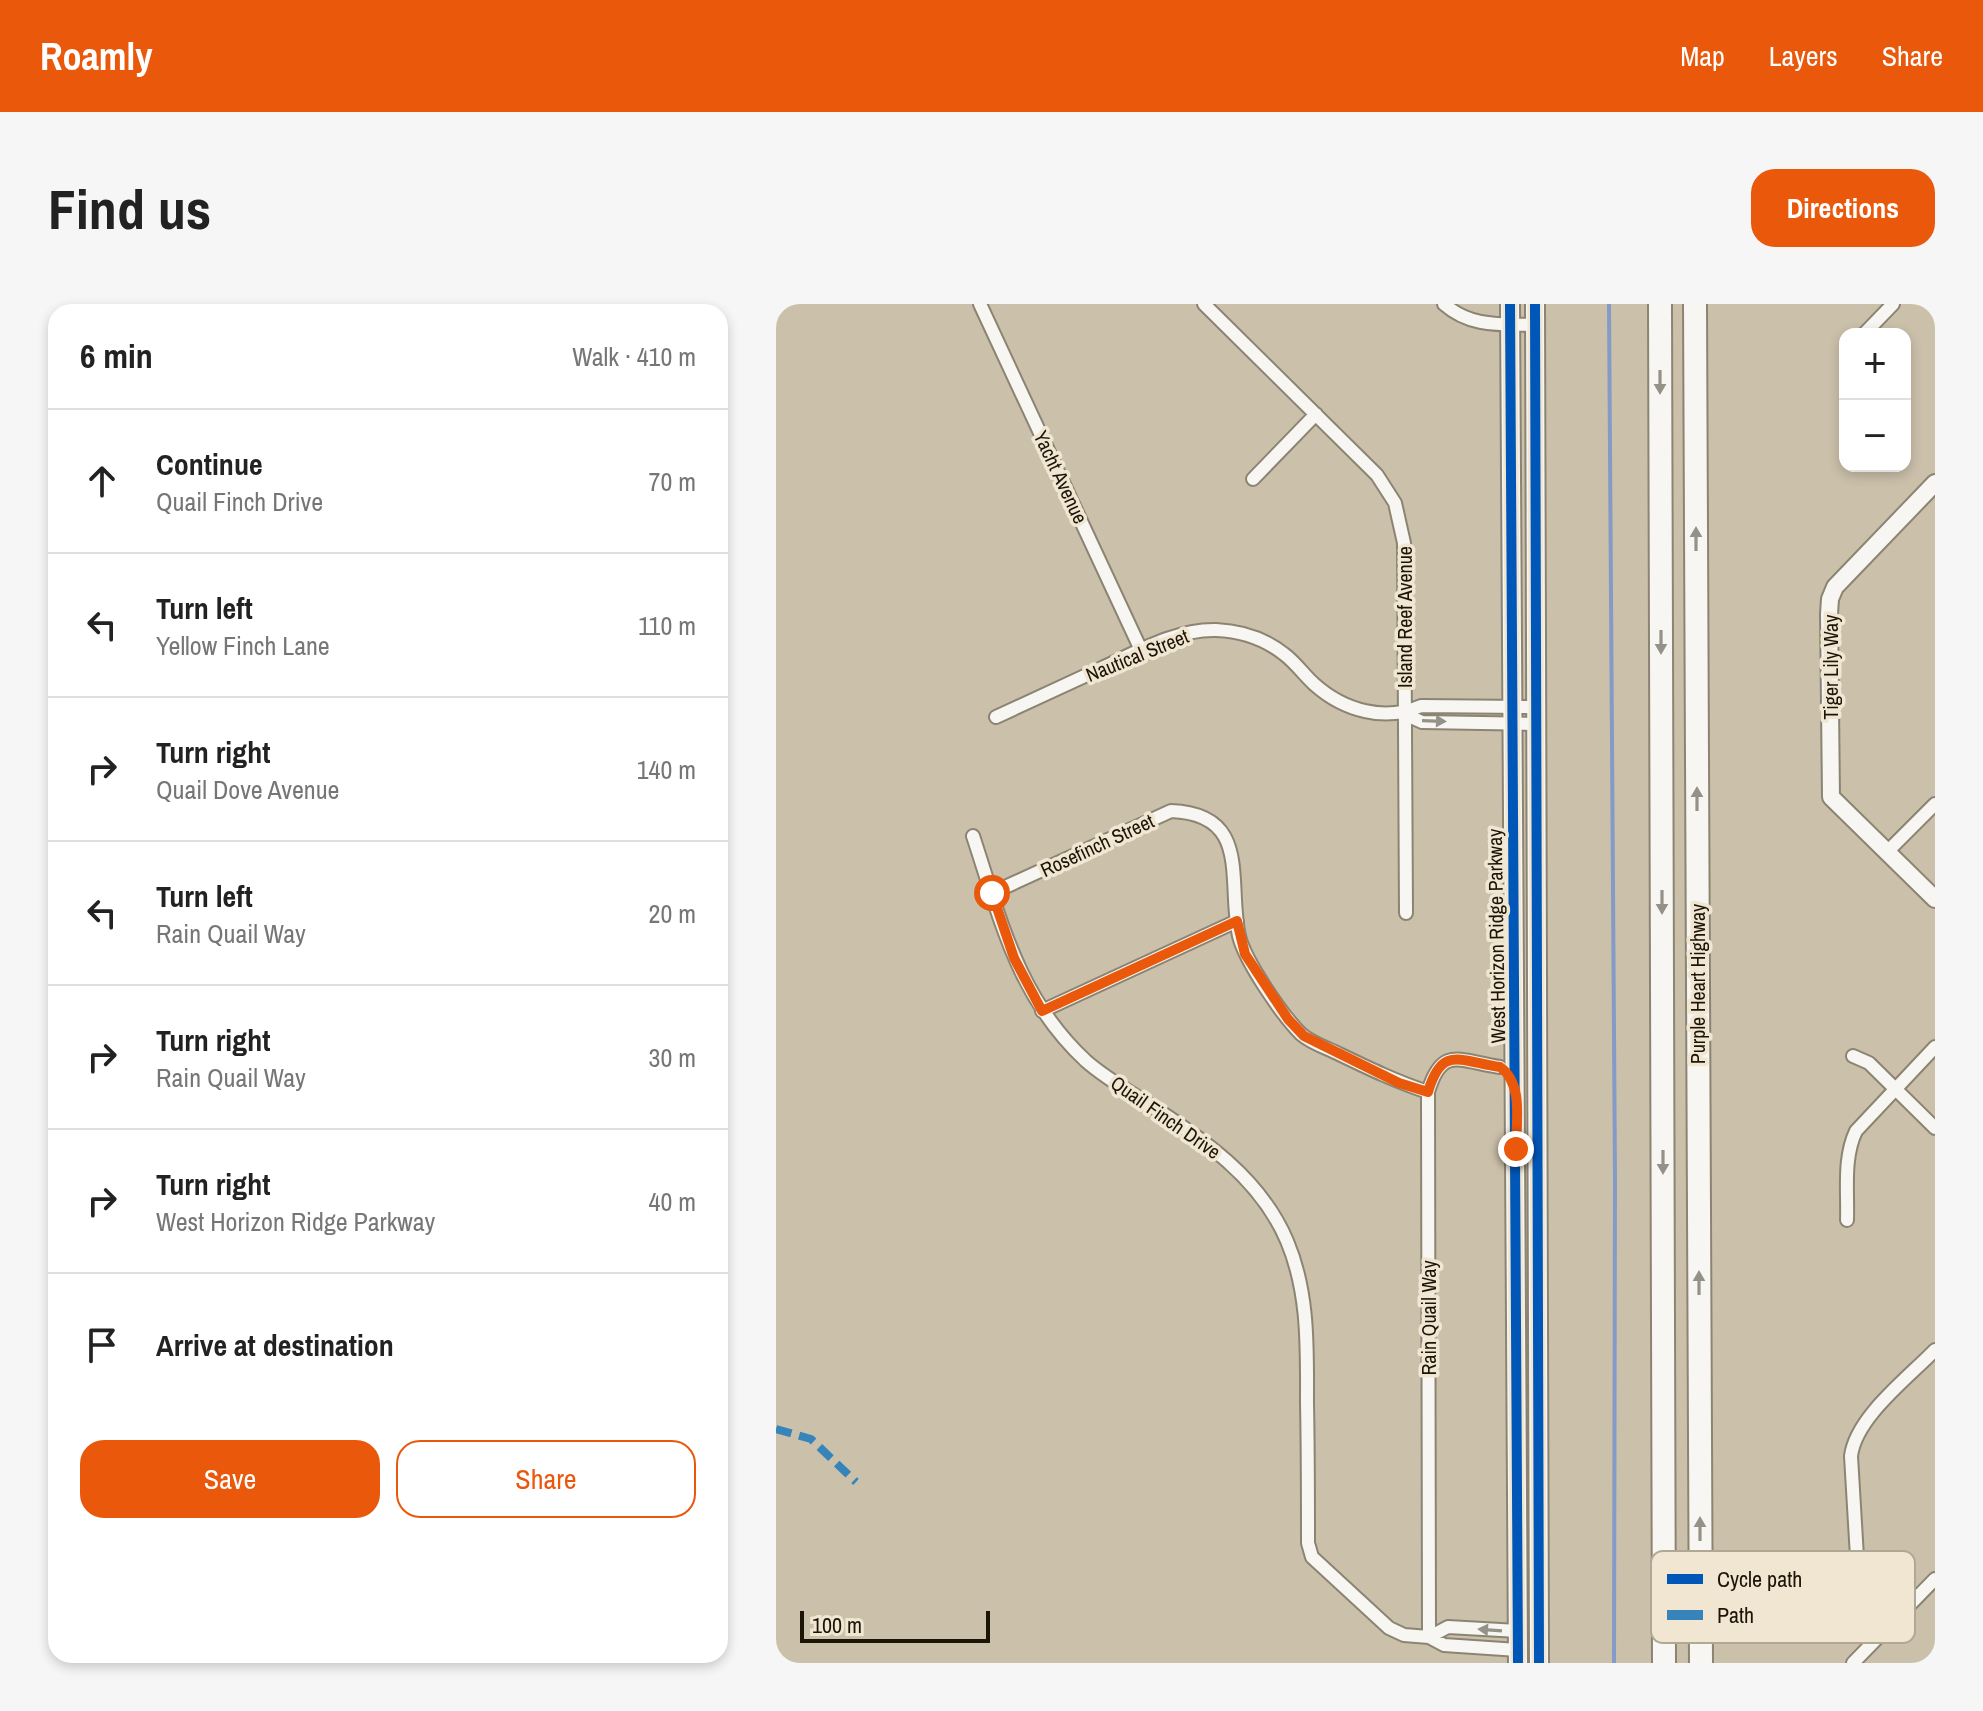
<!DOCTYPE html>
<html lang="en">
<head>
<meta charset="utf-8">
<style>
	body { margin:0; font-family:"Archivo Narrow",sans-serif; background:#f6f6f6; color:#222 }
	.controls { position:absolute; right:24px; top:24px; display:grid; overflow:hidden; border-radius:16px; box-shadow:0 4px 12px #0003 }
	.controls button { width:72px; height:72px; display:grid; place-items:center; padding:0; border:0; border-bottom:2px solid #e0e0e0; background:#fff; color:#222; font:40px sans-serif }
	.scale { position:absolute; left:24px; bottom:20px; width:190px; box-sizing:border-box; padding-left:8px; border:4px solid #1c1507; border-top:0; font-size:22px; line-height:28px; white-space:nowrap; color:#1c1507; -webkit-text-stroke:6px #f0e6d2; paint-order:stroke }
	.stop { position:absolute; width:24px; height:24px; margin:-18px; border:6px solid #ea580c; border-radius:50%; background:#fff }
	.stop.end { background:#ea580c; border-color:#fff; box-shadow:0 2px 8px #0008 }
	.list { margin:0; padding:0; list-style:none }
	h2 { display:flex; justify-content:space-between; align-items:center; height:104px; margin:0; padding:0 32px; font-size:34px }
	h2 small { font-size:26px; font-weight:400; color:#767676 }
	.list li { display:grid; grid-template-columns:52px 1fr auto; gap:24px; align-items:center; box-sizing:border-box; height:144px; padding:0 32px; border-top:2px solid #e0e0e0 }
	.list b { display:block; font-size:30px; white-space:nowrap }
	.list p { margin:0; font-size:26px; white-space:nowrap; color:#767676 }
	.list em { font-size:26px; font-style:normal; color:#767676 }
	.actions { display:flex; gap:16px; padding:24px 32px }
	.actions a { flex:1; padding:18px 0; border:2px solid #ea580c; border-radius:24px; text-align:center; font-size:28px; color:#ea580c }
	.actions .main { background:#ea580c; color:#fff }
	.icon { flex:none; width:44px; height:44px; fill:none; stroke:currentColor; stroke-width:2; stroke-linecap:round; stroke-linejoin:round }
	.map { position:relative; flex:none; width:1159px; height:1359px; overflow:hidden; border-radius:24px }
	header { display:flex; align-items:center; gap:48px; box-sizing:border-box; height:112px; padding:0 40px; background:#ea580c; color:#fff }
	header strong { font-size:38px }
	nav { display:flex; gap:44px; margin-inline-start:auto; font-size:28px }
	.intro { display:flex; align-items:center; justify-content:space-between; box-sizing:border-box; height:192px; padding:0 48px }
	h1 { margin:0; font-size:56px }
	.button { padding:20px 36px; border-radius:24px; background:#ea580c; color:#fff; font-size:28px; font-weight:700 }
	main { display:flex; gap:48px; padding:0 48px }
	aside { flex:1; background:#fff; border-radius:24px; box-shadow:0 4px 12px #0003 }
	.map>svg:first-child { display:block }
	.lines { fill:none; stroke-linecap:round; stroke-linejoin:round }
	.stream { stroke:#849ac7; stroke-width:4 }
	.street-casing { stroke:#8c8473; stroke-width:16 }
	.secondary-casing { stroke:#8c8473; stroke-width:20 }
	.primary-casing { stroke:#8c8473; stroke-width:22 }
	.highway-casing { stroke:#8c8473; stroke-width:26 }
	.street { stroke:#f7f6f2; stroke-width:12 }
	.secondary { stroke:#f7f6f2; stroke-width:16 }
	.primary { stroke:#f7f6f2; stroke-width:18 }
	.highway { stroke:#f7f6f2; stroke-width:22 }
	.quiet { stroke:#3684ba; stroke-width:8; stroke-dasharray:16 8; stroke-linecap:butt }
	.cycleway-casing { stroke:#f0e6d2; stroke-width:15 }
	.cycleway { stroke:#0057b8; stroke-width:10 }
	.oneway { fill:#949188 }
	.route { stroke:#ea580c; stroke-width:10 }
	.labels { text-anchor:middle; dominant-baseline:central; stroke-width:7; stroke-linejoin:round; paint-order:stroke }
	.street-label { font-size:20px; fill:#1c1507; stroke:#f0e6d2 }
	.key { fill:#f0e6d2; stroke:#b0a795; stroke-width:2 }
	.key-label { font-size:22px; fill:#1c1507 }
</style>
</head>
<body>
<header>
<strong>Roamly</strong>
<nav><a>Map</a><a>Layers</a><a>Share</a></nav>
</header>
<div class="intro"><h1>Find us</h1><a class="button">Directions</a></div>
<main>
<aside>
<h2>6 min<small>Walk · 410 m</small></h2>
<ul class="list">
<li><svg class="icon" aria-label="ahead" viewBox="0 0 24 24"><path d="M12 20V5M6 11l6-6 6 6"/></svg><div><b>Continue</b><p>Quail Finch Drive</p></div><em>70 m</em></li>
<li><svg class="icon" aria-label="left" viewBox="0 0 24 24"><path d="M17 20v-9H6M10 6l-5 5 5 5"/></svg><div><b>Turn left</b><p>Yellow Finch Lane</p></div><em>110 m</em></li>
<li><svg class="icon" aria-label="right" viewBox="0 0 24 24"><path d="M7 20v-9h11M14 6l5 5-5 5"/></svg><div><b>Turn right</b><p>Quail Dove Avenue</p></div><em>140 m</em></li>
<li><svg class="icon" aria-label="left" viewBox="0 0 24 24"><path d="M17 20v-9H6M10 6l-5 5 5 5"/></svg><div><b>Turn left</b><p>Rain Quail Way</p></div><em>20 m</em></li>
<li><svg class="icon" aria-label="right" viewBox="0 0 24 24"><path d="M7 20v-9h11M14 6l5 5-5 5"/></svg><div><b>Turn right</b><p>Rain Quail Way</p></div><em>30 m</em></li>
<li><svg class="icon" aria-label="right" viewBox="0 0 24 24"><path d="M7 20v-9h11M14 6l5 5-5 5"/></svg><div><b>Turn right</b><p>West Horizon Ridge Parkway</p></div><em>40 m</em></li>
<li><svg class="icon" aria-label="arrive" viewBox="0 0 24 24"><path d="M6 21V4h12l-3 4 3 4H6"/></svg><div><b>Arrive at destination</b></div></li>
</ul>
<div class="actions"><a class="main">Save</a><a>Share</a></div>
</aside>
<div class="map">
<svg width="1159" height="1359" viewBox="0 0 1159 1359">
	<rect width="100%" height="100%" fill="#cbc0aa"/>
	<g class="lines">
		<path class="stream" d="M833 0 839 875 838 1359"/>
		<g class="street-casing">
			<path id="street" d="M204 0 365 346
				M428 0 601 171 619 199 628 239 630 609
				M668 0C695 24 726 20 759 21
				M1088 30 1117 0
				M477 175 540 110
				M628 410 646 418 759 420
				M220 413C255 397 290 381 326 364 361 348 400 325 440 326 465 327 489 335 508 350 520 359 528 371 538 380 568 407 609 418 645 402L759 403
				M197 532C225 617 242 694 310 757 327 772 347 784 365 795 423 833 483 871 511 937 533 989 531 1044 531 1099 532 1146 532 1192 532 1239L536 1253 613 1324 628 1331 653 1333 668 1341 742 1346
				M1111 548 1159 500
				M216 589 395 507C476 510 451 577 463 632 469 657 506 711 525 730 535 739 551 744 563 750 592 764 621 778 652 788
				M266 707 461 617
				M1077 752 1093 759 1159 824
				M1071 916C1072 887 1067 854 1080 827L1159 743
				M1114 1321 1088 1287 1082 1270 1075 1152C1080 1113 1132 1074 1159 1046
				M653 1333 652 788C666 741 683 757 724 763
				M653 1333 672 1323 742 1327
				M1077 1359 1159 1275"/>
		</g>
		<g class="secondary-casing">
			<path id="secondary" d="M1159 179 1059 283 1054 295 1053 310 1055 493 1159 595"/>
		</g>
		<g class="primary-casing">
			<path id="primary" d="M734 0 742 1359
				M759 0 763 1359"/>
		</g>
		<g class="highway-casing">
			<path id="highway" d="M884 0 888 1359
				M919 0 925 1359"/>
		</g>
		<use href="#street" class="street"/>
		<use href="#secondary" class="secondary"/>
		<use href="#primary" class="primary"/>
		<use href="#highway" class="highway"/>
		<path class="quiet" d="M0 1125 35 1135 80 1178"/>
		<g class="cycleway-casing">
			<path id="cycleway" d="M734 0 742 1359
				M759 0 763 1359"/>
		</g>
		<use href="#cycleway" class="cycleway"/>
	</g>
	<defs><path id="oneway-solid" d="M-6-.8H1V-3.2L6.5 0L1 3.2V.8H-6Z" transform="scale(2)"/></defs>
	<g class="oneway">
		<use href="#oneway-solid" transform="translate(884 78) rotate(90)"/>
		<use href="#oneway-solid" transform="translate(920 235) rotate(-90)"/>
		<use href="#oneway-solid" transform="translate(885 338) rotate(90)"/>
		<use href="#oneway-solid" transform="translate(658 417) rotate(2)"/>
		<use href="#oneway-solid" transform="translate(921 495) rotate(-90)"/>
		<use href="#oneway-solid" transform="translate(886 598) rotate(90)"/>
		<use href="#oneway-solid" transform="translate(887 858) rotate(90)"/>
		<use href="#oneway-solid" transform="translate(923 979) rotate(-90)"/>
		<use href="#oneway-solid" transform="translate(924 1225) rotate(-90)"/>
		<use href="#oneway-solid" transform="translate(714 1326) rotate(-176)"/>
	</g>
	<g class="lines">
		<path class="route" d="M216 589 238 654 266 707 461 617 469 650 512 715 528 732 623 779 652 788C666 741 683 757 724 763 748 780 740 818 740 845"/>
	</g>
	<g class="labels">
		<g class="street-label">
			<text transform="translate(285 173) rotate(65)">Yacht Avenue</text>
			<text transform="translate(628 313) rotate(-90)">Island Reef Avenue</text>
			<text transform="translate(361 351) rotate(-22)">Nautical Street</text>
			<text transform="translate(1054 363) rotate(-90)">Tiger Lily Way</text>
			<text transform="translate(321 541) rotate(-25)">Rosefinch Street</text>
			<text transform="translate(720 632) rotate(-91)">West Horizon Ridge Parkway</text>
			<text transform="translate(921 680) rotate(-90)">Purple Heart Highway</text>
			<text transform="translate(390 813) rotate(35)">Quail Finch Drive</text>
			<text transform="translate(652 1014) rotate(-90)">Rain Quail Way</text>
		</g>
	</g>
	<rect x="875" y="1247" width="264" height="92" rx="12" class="key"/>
	<rect x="891" y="1270" width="36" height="10" fill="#0057b8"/>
	<rect x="891" y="1306" width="36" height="10" fill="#3684ba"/>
	<g class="key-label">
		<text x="941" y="1283">Cycle path</text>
		<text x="941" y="1319">Path</text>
	</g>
</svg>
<div class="controls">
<button>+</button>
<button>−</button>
</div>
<div class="scale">100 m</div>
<div class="stop" style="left:216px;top:589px"></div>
<div class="stop end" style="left:740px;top:845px"></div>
</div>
</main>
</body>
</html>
